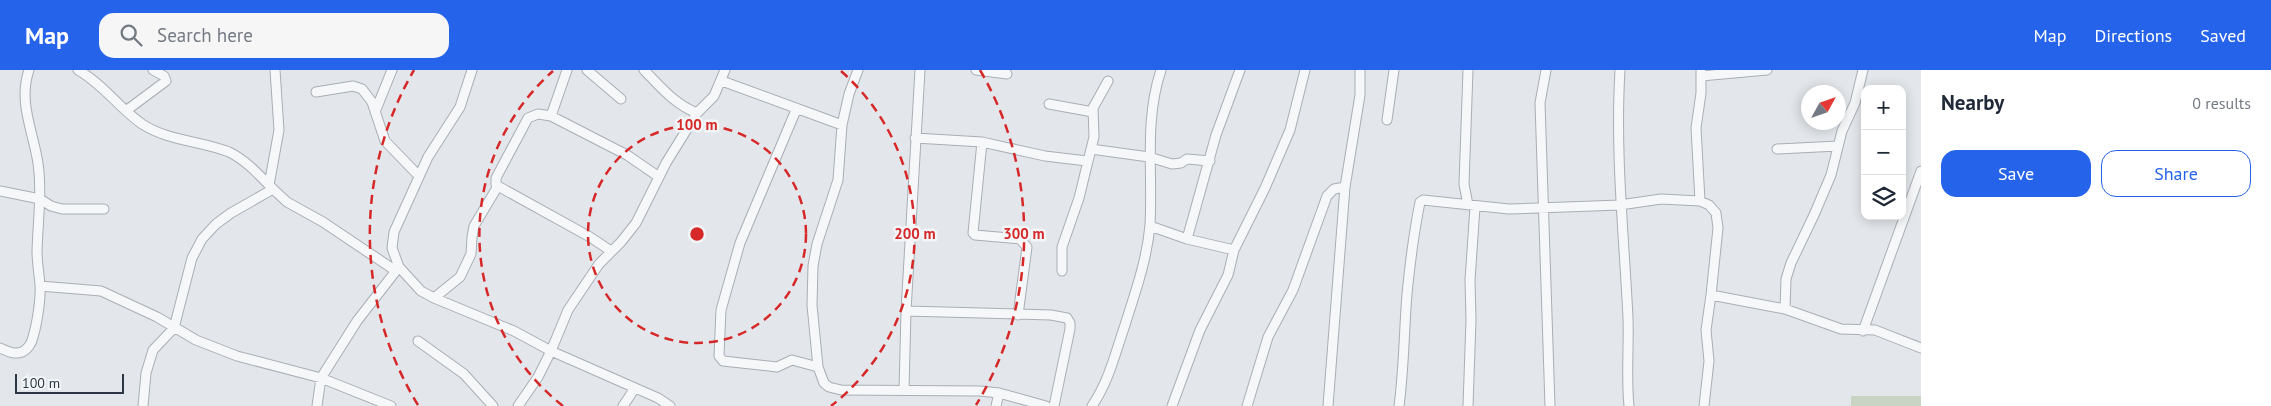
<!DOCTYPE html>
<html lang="en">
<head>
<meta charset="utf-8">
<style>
	body { margin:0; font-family:"PT Sans",sans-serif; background:#f6f6f7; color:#1f2937 }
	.controls { position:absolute; right:15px; top:15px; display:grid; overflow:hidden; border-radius:10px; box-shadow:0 2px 12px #0003 }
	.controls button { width:45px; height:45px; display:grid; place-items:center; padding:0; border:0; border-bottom:1px solid #e0e1e3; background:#fff; color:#1f2937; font:25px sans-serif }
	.compass { position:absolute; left:1801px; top:15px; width:45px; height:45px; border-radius:50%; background:#fff; box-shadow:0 2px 12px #0003; rotate:50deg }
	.scale { position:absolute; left:15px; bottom:12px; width:109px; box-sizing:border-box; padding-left:5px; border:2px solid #2c3642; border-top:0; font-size:14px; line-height:18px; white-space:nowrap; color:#2c3642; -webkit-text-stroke:4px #f3f6f8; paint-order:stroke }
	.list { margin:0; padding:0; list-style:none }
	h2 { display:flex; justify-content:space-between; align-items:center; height:65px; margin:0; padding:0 20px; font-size:21px }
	h2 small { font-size:16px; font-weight:400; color:#747a83 }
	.actions { display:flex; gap:10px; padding:15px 20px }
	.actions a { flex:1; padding:11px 0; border:1px solid #2563eb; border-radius:15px; text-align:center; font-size:18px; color:#2563eb }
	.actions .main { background:#2563eb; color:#fff }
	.icon { flex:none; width:28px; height:28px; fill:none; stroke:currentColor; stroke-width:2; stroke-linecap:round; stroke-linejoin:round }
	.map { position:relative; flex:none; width:1921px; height:336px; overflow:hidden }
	header { display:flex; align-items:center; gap:30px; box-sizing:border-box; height:70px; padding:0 25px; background:#2563eb; color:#fff }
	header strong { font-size:24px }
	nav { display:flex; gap:28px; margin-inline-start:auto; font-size:18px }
	.search { width:350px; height:45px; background:#f6f6f7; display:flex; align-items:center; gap:12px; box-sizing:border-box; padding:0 18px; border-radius:15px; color:#747a83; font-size:19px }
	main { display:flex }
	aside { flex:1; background:#fff }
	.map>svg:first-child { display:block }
	.green { fill:#cad4c5 }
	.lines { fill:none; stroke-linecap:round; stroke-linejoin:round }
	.minor-casing { stroke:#a8aeb5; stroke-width:11 }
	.minor { stroke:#f6f7f9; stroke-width:9 }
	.ring { fill:none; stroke:#d62828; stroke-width:2.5; stroke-dasharray:9 6 }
	.centre { fill:#d62828; stroke:#f3f6f8; stroke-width:2.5 }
	.ring-label { font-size:15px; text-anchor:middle; font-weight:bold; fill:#d62828; stroke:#f3f6f8; stroke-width:5; stroke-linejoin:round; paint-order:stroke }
</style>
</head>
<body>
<header>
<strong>Map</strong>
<div class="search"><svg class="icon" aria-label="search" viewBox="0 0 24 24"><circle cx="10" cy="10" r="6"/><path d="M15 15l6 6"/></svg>Search here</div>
<nav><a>Map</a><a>Directions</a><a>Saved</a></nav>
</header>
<main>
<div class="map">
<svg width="1921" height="336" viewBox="0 0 1921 336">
	<rect width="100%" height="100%" fill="#e3e7eb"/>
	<path class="green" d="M1851 326H1921V336H1851Z"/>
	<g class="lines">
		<g class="minor-casing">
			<path id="minor" d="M78 0C103 14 119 38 142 54 168 71 201 71 229 82 246 90 260 106 273 119
				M472 0 460 37 428 87 394 162 392 178 399 197 421 221 434 228 514 261 551 281 658 328 670 336
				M587 0 621 29
				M644 0C661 17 674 34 697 43
				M858 0 849 24 842 55 838 110 817 174 813 196 812 235 818 297 824 313 829 317 841 320 980 321 999 323 1046 336
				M920 0 906 241 1051 245 1067 248 1070 253V259L1054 336
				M976 0 1007 4
				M1546 0 1540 33 1550 336
				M1620 0C1615 83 1624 165 1628 248 1629 278 1626 307 1629 336
				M1701 6 1767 0
				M722 11 842 55
				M316 22 353 16 362 19 372 32 385 71 418 105
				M1049 34 1093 42
				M127 40 166 11 164 6 153 0
				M796 40 740 173 721 240 719 286 723 291 777 297 792 290 818 297
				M375 42 392 0
				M551 46 567 0
				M1387 50 1394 0
				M915 68 982 72 1045 86 1087 91
				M982 72 973 163 975 165 1020 169 1027 177 1018 245
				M1091 79 1094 67 1093 38 1108 11
				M1777 79 1838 76
				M269 115 279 60 275 0
				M0 121 40 129 51 136 62 139H104
				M1700 131 1696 58 1701 23V0
				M1468 135 1464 114 1468 0
				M1150 156 1187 169 1234 180
				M1187 169 1216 65 1240 0
				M611 181 590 167 496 115V108L528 48 538 44 551 46 627 85 659 107
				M1062 201V177L1079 128 1091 79 1149 87 1172 94 1181 93 1187 89 1210 91
				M40 216 101 221 157 247 196 270 237 286 321 308 391 336
				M434 228 460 207 471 184 472 167 474 156 498 116
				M1785 239 1786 209 1791 193 1814 145 1831 105 1842 61 1855 33 1863 0
				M1863 261 1921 101
				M418 271 464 304 493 336
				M0 278C7 281 14 285 22 282 27 280 32 273 33 267 37 254 41 228 40 215 39 203 37 192 37 181 38 151 42 122 38 93 33 61 18 32 29 0
				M904 320 906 241
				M143 336 146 303 153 280 174 258 192 188 202 169 216 154 231 143 273 119 287 132 323 152 396 201
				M317 336 321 308 357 251 399 197
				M518 336 538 307 551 281 568 240 599 194 621 172 636 153 666 93 697 43 714 26 725 0
				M623 336 635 318
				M996 336 999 323
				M1092 336C1109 311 1115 284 1125 255 1135 223 1147 190 1150 155 1153 103 1144 51 1161 0
				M1172 336 1200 260 1228 205 1234 180 1265 118 1290 60 1305 0
				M1247 336 1268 267 1293 220 1327 126 1334 119 1345 117
				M1328 336 1345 117 1360 25V0
				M1399 336C1404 299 1404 261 1407 224 1410 193 1414 162 1420 132L1423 130 1509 139 1620 135 1661 129 1700 131 1709 135 1716 143 1718 158 1711 225 1785 239 1841 259 1875 260 1921 278
				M1468 336 1471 250 1470 210 1475 137
				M1704 336 1709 291 1706 260 1711 225"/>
		</g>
		<use href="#minor" class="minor"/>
	</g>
	<g class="ring">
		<circle cx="697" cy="164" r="109"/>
		<path d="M563 336A218 218 0 0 1 553 1M841 1A218 218 0 0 1 831 336"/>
		<path d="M418 335A327 327 0 0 1 414 0M980 0A327 327 0 0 1 976 335"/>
	</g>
	<circle cx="697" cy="164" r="8" class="centre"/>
	<g class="ring-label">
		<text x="697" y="60">100 m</text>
		<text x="915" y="169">200 m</text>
		<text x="1024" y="169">300 m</text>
	</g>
</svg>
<div class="controls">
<button>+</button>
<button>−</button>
<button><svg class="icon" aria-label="layers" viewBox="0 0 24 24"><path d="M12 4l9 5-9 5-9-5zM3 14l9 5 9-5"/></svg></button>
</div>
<svg class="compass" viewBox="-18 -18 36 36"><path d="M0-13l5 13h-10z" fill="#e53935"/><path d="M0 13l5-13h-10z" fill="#747a83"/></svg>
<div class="scale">100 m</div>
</div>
<aside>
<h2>Nearby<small>0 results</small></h2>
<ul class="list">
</ul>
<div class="actions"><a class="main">Save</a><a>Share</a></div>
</aside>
</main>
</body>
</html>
